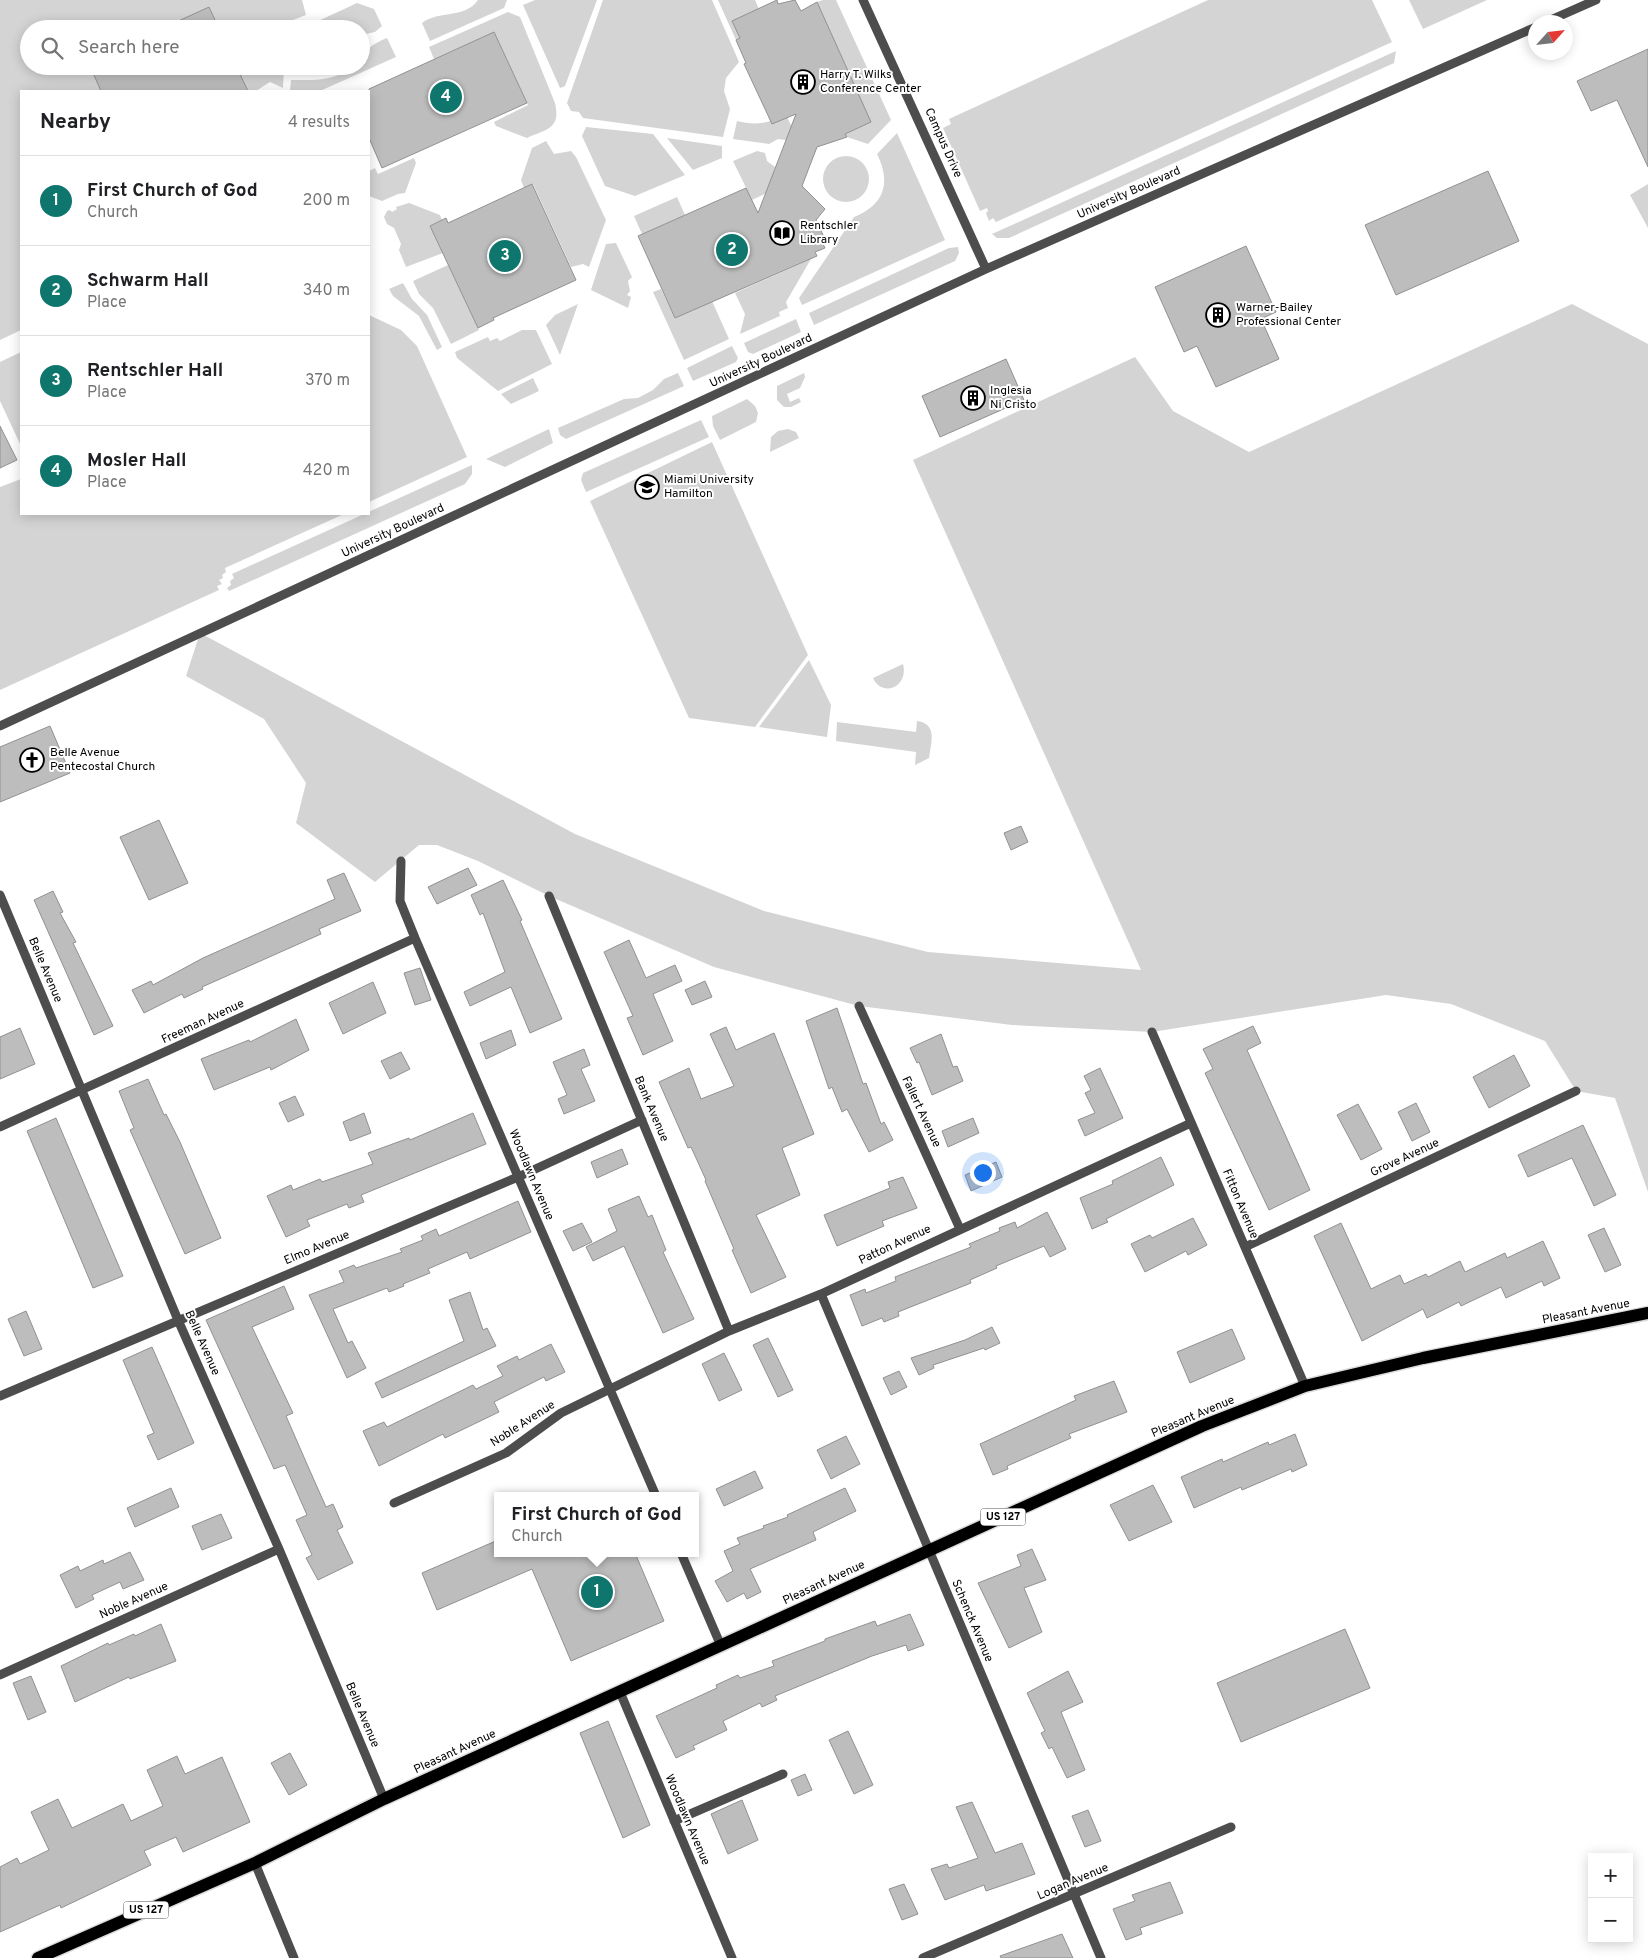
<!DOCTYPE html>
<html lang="en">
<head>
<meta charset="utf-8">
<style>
	body { margin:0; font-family:Overpass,sans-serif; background:#f2f2f2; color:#202124 }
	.controls { position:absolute; right:15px; bottom:15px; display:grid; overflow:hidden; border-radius:0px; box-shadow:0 2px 12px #0003 }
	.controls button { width:45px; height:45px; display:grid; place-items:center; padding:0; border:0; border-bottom:1px solid #e0e0e0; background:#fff; color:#202124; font:25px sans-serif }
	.compass { position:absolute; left:1528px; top:15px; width:45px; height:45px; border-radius:50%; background:#fff; box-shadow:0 2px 12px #0003; rotate:63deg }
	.you { position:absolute; left:982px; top:1172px; width:18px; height:18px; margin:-12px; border:4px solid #fff; border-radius:50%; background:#1a73e8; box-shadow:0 0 0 8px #1a73e833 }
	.badge { display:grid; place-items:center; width:32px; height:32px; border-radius:50%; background:#0f766e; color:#fff; font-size:16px; font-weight:700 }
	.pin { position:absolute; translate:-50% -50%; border:2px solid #fff; box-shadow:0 1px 5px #0006 }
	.popup { position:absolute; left:494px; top:1492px; width:205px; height:65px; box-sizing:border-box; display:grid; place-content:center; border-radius:0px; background:#fff; filter:drop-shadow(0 1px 4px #0005); font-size:16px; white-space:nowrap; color:#757577 }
	.popup b { font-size:19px; color:#202124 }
	.popup::after { content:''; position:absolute; left:50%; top:100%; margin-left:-10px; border:10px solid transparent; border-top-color:#fff }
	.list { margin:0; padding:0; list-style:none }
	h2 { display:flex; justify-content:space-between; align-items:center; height:65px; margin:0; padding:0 20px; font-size:21px }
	h2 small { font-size:16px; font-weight:400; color:#757577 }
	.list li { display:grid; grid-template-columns:32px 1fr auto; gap:15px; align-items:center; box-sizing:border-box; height:90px; padding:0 20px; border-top:1px solid #e0e0e0 }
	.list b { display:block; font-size:19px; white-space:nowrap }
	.list p { margin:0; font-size:16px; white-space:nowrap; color:#757577 }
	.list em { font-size:16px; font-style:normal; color:#757577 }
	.icon { flex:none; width:28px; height:28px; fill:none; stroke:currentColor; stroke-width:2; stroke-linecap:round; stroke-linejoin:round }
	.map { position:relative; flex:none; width:1648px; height:1958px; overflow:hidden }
	.search { position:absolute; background:#fff; box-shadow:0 2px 12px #0003; left:20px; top:20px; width:350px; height:55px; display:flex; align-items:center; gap:12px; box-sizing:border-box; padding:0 18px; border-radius:28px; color:#757577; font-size:19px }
	.panel { position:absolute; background:#fff; box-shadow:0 2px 12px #0003; left:20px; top:90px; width:350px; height:425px; border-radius:0px }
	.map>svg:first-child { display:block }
	.green { fill:#d4d4d4 }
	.building { fill:#bdbdbd; stroke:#919191 }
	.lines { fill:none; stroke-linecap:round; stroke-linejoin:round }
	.major-casing { stroke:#dbdbdb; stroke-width:15 }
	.minor { stroke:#4d4d4d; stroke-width:9 }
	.major { stroke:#000; stroke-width:12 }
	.labels { text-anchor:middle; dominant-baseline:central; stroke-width:4; stroke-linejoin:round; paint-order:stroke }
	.shield { fill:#fff; stroke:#4c4c4c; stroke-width:1 }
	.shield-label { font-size:11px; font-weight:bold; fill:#000 }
	.poi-label { font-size:12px; fill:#000; stroke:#fff; text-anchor:start }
	.street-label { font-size:12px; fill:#000; stroke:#fff }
</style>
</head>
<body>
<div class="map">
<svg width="1648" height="1958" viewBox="0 0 1648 1958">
	<rect width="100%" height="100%" fill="#fff"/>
	<path class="green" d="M0 0H302L306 15 285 23 284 29H219L209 7 161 29H29V66H90L101 91H21V330L0 340Z
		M478 0H507L504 8 430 41 422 23C439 10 465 19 478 0Z
		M535 0H597L565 86 560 88 523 5Z
		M603 0H712L739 62 726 78 724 91 730 109 723 137 583 118 579 112 571 111 567 103Z
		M718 0H755L759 9 740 38 736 40Z
		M823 0H836L891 120 868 144 847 137 845 134 871 122 817 2Z
		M1208 0H1372L1392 42 996 222 993 218 989 221 986 213 988 211 987 208 980 211 943 128 951 124 949 119Z
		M1409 0H1487L1423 29Z
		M357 3 374 9 382 26 375 32 361 35V29H301Z
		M508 12 520 17 555 103C561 129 547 129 527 138L496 126 494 122 528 105 494 32 434 59 429 47Z
		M387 38 396 57 320 91H290L291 80C313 80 335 82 353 66H361C361 51 374 43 387 38Z
		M1396 51 1394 63 1009 238H997L992 234Z
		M236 66H284L283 88 270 82 256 91H248Z
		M786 115 797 137 788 134 786 140 778 139 769 144 733 139 737 121C756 126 769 123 786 115Z
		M586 127 653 134 685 175 635 196 605 186 582 136Z
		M897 133 945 240 802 305 799 298 854 217C885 205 891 182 877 154Z
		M667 138 722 146V158L693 170Z
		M546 141 554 154 571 151 576 157 606 220 589 267 583 264 571 267 533 184 524 188 521 180 532 148Z
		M757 151 765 153 767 161 775 167 772 177 787 183 752 200 733 161Z
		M823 179a23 23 0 1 1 46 0a23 23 0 1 1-46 0Z
		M414 158 416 163 405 193 398 194 382 201 369 196V171L375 168 378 174Z
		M1648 184V228L1630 195Z
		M677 197 685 215 642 234 634 216Z
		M409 203 440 215 442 220 430 226 443 253 406 267 399 250 401 244 394 228 387 224 384 217 387 211 390 210 392 212 397 209 396 207Z
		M616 243 632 277 628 281 630 291 627 295 631 297 628 308 591 290 606 244Z
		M958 247 959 253 955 261 814 325 809 313 949 248Z
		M811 259 786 302 788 308 779 312 780 316 740 334 745 314 735 293Z
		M448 265 479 330 451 344 433 308 419 294 413 281Z
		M403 283 412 299 427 315 442 347 437 350 419 316 393 296 389 289Z
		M661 289 675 318 712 301 729 339 684 360 653 292Z
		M578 304 560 355 546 325 555 315Z
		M1572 304 1648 344V1192L1615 1098 1576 1091 1545 1041 1451 1004 1386 995 1152 1032 1012 1025 859 1006 714 967 549 896 478 861 437 845H419L375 882 296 823 306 783 264 719 186 676 200 633 575 834 764 911 928 952 1141 970 913 460 1135 357 1173 411 1249 452Z
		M369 315 401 330 417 346 467 457 369 502Z
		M796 319 801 332 753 354 748 352 744 343Z
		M522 330H536L552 364 498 391 457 358 455 352 488 337 490 341 497 338 500 341Z
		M732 346 738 358 736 362 693 381 687 368Z
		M21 352V446L0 401V362Z
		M678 373 684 386 566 439 560 435 558 428 624 399 638 398 653 390 664 379Z
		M804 373 805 377 800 388 787 394 790 402 799 398 801 402 791 407H784L777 400V386Z
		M533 378 539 391 511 404 501 394Z
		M747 399 755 406 758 413 756 422 720 440 713 426 712 416Z
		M701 420 709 437 586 492 581 480 583 473Z
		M549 429 553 443 505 467 486 459Z
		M788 429 796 432 799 438 770 452 771 437 778 431Z
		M712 442 808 655 755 727 689 718 590 501Z
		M472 465V474L465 484 229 591 227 588 231 585 230 581 234 578 232 574Z
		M21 479V514H344L225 568 226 572 222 575 223 578 219 580 222 584 217 586 219 590 0 690V487Z
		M809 660 831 705 827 737 759 727Z
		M903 664C909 687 882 698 873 678Z
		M917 721C938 724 931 742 929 758L915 765 916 752 836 741 837 722 916 732Z"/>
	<path class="building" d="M777 0 778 4 795 0 801 11 817 2 871 122 845 134 847 137 817 147 802 186 825 209 816 220 824 237 820 238 825 248 815 252 817 256 675 318 638 236 746 188 758 213 796 114 772 124 744 64 746 63 736 40 740 38 732 21Z
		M209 7 219 29H161Z
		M494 32 527 103 382 168 369 138V89Z
		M1648 49V167L1617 100 1591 111 1577 81Z
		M90 66H236L248 91H101Z
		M1488 171 1519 241 1396 295 1365 225Z
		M532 184 576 280 493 318 494 320 478 328 430 226 446 218 448 223Z
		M1246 246 1276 312 1261 319 1279 359 1216 387 1197 346 1184 352 1155 287Z
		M1006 359 1024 400 940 437 922 396Z
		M0 426 17 460 0 468Z
		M50 726 70 773 0 802V747Z
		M159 820 188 883 149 900 120 837Z
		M1021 826 1028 842 1011 850 1004 833Z
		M468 868 477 885 437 904 428 887Z
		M344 873 361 911 319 929 321 934 202 987 203 989 184 998 182 994 144 1013 132 990 151 981 153 985 203 958 335 899 327 880Z
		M503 880 522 920 520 921 562 1019 530 1033 511 987 470 1006 464 992 505 972 483 913 480 915 471 895Z
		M53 891 63 912 60 913 76 942 73 943 113 1026 94 1035 34 900Z
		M629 940 646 978 675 965 682 981 653 994 673 1041 643 1055 627 1018 633 1016 604 952Z
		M420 968 431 1000 415 1005 404 973Z
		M705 981 712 997 692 1005 685 990Z
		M373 982 386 1013 343 1034 329 1003Z
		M837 1008 863 1084 866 1083 881 1124 884 1122 893 1140 869 1152 847 1109 842 1112 832 1087 829 1089 806 1021Z
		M296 1019 309 1050 271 1070 270 1067 214 1090 201 1059 249 1040 250 1042Z
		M1253 1026 1261 1043 1247 1050 1310 1190 1269 1210 1205 1073 1213 1069 1203 1049Z
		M726 1027 736 1050 774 1033 814 1134 782 1148 800 1195 756 1215 786 1277 751 1293 732 1250 734 1249 705 1181 706 1180 691 1147 688 1148 659 1082 689 1068 701 1099 734 1086 710 1034Z
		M20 1028 35 1064 0 1079V1037Z
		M511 1030 516 1045 486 1059 480 1043Z
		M941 1034 953 1067 957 1066 963 1081 932 1095 919 1062 917 1063 910 1048Z
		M584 1049 590 1065 581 1069 595 1101 564 1114 558 1099 567 1095 553 1062Z
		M401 1052 410 1069 390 1079 381 1061Z
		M1514 1055 1530 1086 1489 1108 1473 1077Z
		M1100 1068 1123 1118 1085 1136 1078 1120 1095 1113 1085 1093 1091 1090 1084 1076Z
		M148 1079 164 1115 166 1114 180 1142 221 1238 185 1254 130 1130 134 1128 119 1091Z
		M295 1096 304 1115 288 1122 279 1103Z
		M1416 1103 1430 1132 1412 1141 1398 1112Z
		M1358 1104 1382 1149 1361 1160 1337 1115Z
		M364 1113 371 1133 350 1141 343 1122Z
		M473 1113 486 1144 361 1195 364 1202 349 1208 347 1204 307 1220 310 1226 286 1237 267 1196 291 1185 293 1190 320 1179 322 1182 373 1164 368 1153 409 1138 410 1140Z
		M56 1118 123 1276 93 1288 27 1131Z
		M973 1118 979 1133 948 1147 942 1131Z
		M1583 1125 1616 1195 1594 1206 1572 1158 1528 1177 1518 1155Z
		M622 1149 628 1164 597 1178 591 1162Z
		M1161 1157 1174 1185 1106 1219 1108 1222 1092 1229 1080 1198 1113 1184 1112 1181Z
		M996 1162 1002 1177 971 1191 965 1175Z
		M903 1177 917 1208 882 1221 884 1226 837 1246 824 1215 890 1188 888 1182Z
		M639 1196 648 1217 652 1215 666 1250 663 1252 694 1319 663 1333 624 1246 593 1261 586 1247 617 1231 608 1209Z
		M518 1201 531 1232 470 1259 467 1252 428 1269 430 1273 403 1284 404 1286 389 1292 387 1288 333 1309 348 1343 352 1341 366 1368 347 1378 309 1295 344 1282 339 1271 354 1265 356 1268 402 1252 400 1249 423 1240 421 1236 436 1229 439 1236Z
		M1047 1212 1066 1249 1050 1257 1044 1246 996 1266 997 1268 970 1280 971 1283 898 1312 899 1316 884 1322 882 1318 862 1326 850 1295 865 1289 866 1293 896 1281 895 1277 971 1247 969 1244 1000 1231 999 1228 1015 1222 1017 1228Z
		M1193 1218 1207 1245 1188 1255 1186 1251 1145 1272 1131 1244 1150 1235 1152 1238Z
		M582 1223 592 1242 573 1251 563 1231Z
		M1341 1223 1371 1289 1400 1275 1404 1284 1426 1274 1428 1277 1460 1261 1465 1272 1505 1253 1507 1258 1543 1241 1560 1278 1544 1286 1542 1281 1506 1298 1501 1287 1461 1306 1459 1302 1427 1318 1423 1309 1362 1341 1314 1236Z
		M1604 1228 1621 1265 1605 1272 1588 1235Z
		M284 1286 294 1309 252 1327 293 1413 286 1416 310 1471 326 1507 333 1504 343 1527 337 1530 353 1563 318 1580 306 1558 312 1555 296 1520 307 1515 285 1465 274 1469 206 1320Z
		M470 1292 483 1330 487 1328 496 1346 382 1398 375 1383 464 1341 449 1300Z
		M26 1311 42 1349 24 1356 8 1319Z
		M992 1327 1000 1343 985 1350 984 1348 933 1365 934 1368 919 1375 911 1358 965 1340Z
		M1232 1329 1245 1359 1190 1383 1177 1352Z
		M768 1338 793 1390 778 1397 753 1345Z
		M551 1344 565 1372 546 1381 544 1377 494 1402 499 1412 445 1438 443 1434 379 1466 363 1431 384 1422 387 1427 473 1385 476 1389 503 1376 497 1366 517 1356 519 1360Z
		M152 1347 194 1443 158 1460 147 1436 154 1433 123 1360Z
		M724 1353 742 1390 719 1401 702 1364Z
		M899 1371 907 1387 891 1395 883 1378Z
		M1114 1381 1127 1412 1069 1434 1071 1438 1007 1466 1008 1469 993 1475 980 1444 1076 1400 1074 1396Z
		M1295 1434 1307 1465 1292 1472 1291 1469 1242 1490 1241 1487 1194 1508 1181 1477 1222 1459 1223 1462 1268 1442 1269 1445Z
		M846 1436 860 1464 831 1479 817 1450Z
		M755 1471 763 1488 724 1506 716 1489Z
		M1153 1485 1172 1522 1129 1541 1110 1505Z
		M171 1488 179 1507 135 1527 127 1508Z
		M845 1488 856 1511 813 1532 816 1540 750 1569 761 1592 747 1599 744 1593 727 1602 715 1581 733 1571 724 1551 740 1544 737 1538 764 1528 763 1526 788 1517 787 1515Z
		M221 1514 232 1538 202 1550 192 1526Z
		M498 1540V1553H635L664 1621 571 1661 532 1569 437 1610 422 1573Z
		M1032 1549 1046 1580 1024 1588 1042 1632 1009 1648 978 1583 1021 1566 1017 1555Z
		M130 1552 144 1580 123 1589 120 1582 92 1595 94 1599 76 1608 60 1575 78 1566 80 1571 103 1560 104 1564Z
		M910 1614 924 1645 908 1651 906 1645 872 1656 775 1696 777 1700 762 1707 760 1703 723 1721 727 1730 693 1746 695 1749 676 1758 656 1716 717 1688 716 1685 738 1675 740 1678 774 1666 772 1661 825 1641V1639L875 1621 877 1626Z
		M161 1624 176 1661 130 1679 129 1677 75 1702 61 1666 108 1643 109 1645 134 1634 135 1636Z
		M1345 1629 1370 1688 1241 1742 1217 1683Z
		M1068 1671 1083 1702 1061 1712 1085 1770 1067 1778 1052 1747 1049 1749 1041 1733 1045 1731 1027 1693Z
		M31 1676 46 1712 28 1720 13 1683Z
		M608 1721 650 1825 623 1838 580 1733Z
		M848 1731 873 1785 854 1794 829 1740Z
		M290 1753 307 1785 289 1795 271 1763Z
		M177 1756 185 1774 222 1757 250 1822 183 1852 176 1837 144 1851 151 1865 61 1908 60 1905 0 1932V1867L17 1858 20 1864 49 1850 31 1812 58 1799 72 1828 123 1804 131 1821 163 1806 147 1770Z
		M805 1774 812 1790 798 1796 791 1780Z
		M742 1800 758 1840 728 1854 711 1814Z
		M972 1802 995 1853 1022 1843 1035 1874 986 1891 984 1885 945 1900 931 1869 947 1864 949 1868 978 1858 956 1807Z
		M1088 1810 1101 1841 1085 1847 1072 1816Z
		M1170 1882 1183 1913 1140 1928 1142 1934 1126 1940 1113 1909 1135 1901 1132 1895Z
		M904 1884 918 1914 902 1920 889 1889Z
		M1062 1934 1073 1958H1001L1000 1956Z"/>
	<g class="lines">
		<g class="major-casing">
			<path id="major" d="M38 1958 255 1863 384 1799 1202 1426 1305 1386 1423 1358 1648 1313"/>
		</g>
		<path class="minor" d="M863 0 986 269
			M1546 22 1596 0
			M0 726 986 269 1536 27
			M401 861 400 901 415 938 656 1496
			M0 895 178 1320 279 1549 384 1799
			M549 896 729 1331
			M859 1006 960 1229
			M1152 1032 1305 1386
			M0 1127 415 938
			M1245 1247 1576 1091
			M821 1294 1101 1958
			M0 1396 518 1177 642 1120
			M394 1503 506 1453 561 1413 729 1331 821 1294 1191 1123
			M681 1553 721 1646
			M0 1675 279 1549
			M620 1692 732 1958
			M674 1821 783 1774
			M255 1863 294 1958
			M923 1958 1231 1827"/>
		<use href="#major" class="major"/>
	</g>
	<defs>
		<g id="building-ring" transform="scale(1.25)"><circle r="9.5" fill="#fff" stroke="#000" stroke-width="1.5"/><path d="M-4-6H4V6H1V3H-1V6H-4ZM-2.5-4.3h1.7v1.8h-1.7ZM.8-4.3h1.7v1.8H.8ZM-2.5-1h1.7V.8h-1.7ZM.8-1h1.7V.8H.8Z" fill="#000"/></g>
		<g id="library-ring" transform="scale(1.25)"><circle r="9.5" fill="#fff" stroke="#000" stroke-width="1.5"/><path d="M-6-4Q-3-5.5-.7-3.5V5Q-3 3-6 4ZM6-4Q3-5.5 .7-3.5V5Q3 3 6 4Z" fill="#000"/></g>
		<g id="university-ring" transform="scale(1.25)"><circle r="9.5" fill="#fff" stroke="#000" stroke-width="1.5"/><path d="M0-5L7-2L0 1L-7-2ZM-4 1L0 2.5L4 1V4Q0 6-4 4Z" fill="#000"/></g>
		<g id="church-ring" transform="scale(1.25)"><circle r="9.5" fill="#fff" stroke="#000" stroke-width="1.5"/><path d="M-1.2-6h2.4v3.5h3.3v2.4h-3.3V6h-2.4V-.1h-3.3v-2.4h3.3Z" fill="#000"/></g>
	</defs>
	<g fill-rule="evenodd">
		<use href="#building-ring" x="803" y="82"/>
		<use href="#library-ring" x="782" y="233"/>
		<use href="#building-ring" x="1218" y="315"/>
		<use href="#building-ring" x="973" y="398"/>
		<use href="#university-ring" x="647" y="487"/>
		<use href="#church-ring" x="32" y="760"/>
	</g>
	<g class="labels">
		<g class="shield">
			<rect x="980.5" y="1508.5" width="45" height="17" rx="4"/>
			<rect x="123.5" y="1901.5" width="45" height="17" rx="4"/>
		</g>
		<g class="shield-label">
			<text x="1003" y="1517">US 127</text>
			<text x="146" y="1910">US 127</text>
		</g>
		<g class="poi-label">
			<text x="820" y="75">Harry T. Wilks<tspan x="820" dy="14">Conference Center</tspan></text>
			<text x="800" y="226">Rentschler<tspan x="800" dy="14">Library</tspan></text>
			<text x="1236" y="308">Warner-Bailey<tspan x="1236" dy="14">Professional Center</tspan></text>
			<text x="990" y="391">Inglesia<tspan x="990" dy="14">Ni Cristo</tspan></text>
			<text x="664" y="480">Miami University<tspan x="664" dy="14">Hamilton</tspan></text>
			<text x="50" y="753">Belle Avenue<tspan x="50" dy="14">Pentecostal Church</tspan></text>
		</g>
		<g class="street-label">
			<text transform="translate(943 143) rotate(66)">Campus Drive</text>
			<text transform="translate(1129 193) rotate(-24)">University Boulevard</text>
			<text transform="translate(761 361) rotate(-25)">University Boulevard</text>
			<text transform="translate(393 531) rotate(-25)">University Boulevard</text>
			<text transform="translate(45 970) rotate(67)">Belle Avenue</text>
			<text transform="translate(203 1022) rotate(-25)">Freeman Avenue</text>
			<text transform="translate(651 1109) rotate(67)">Bank Avenue</text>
			<text transform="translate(921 1112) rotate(65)">Fallert Avenue</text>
			<text transform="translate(1405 1158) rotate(-25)">Grove Avenue</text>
			<text transform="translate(531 1175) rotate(67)">Woodlawn Avenue</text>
			<text transform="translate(1240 1204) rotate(67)">Fitton Avenue</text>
			<text transform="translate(895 1245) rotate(-25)">Patton Avenue</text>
			<text transform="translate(317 1248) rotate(-23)">Elmo Avenue</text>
			<text transform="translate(1586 1312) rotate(-11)">Pleasant Avenue</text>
			<text transform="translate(202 1343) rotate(66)">Belle Avenue</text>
			<text transform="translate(1193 1417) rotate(-23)">Pleasant Avenue</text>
			<text transform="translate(523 1424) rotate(-33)">Noble Avenue</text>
			<text transform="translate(824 1583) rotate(-25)">Pleasant Avenue</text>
			<text transform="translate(134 1601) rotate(-24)">Noble Avenue</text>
			<text transform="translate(972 1621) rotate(67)">Schenck Avenue</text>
			<text transform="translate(362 1715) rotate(67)">Belle Avenue</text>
			<text transform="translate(455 1752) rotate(-25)">Pleasant Avenue</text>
			<text transform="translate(687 1820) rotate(67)">Woodlawn Avenue</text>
			<text transform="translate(1073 1882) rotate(-23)">Logan Avenue</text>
		</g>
	</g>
</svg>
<div class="controls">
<button>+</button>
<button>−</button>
</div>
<svg class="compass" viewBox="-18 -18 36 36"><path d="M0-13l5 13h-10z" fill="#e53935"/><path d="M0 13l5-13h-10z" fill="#757577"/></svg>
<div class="you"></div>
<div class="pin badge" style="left:597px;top:1592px">1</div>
<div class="popup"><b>First Church of God</b>Church</div>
<div class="pin badge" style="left:732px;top:250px">2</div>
<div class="pin badge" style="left:505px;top:256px">3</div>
<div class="pin badge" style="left:446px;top:97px">4</div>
<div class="search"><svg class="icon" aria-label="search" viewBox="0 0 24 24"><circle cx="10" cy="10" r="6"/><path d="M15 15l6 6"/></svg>Search here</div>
<section class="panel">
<h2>Nearby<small>4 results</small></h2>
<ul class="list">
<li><span class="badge">1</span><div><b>First Church of God</b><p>Church</p></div><em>200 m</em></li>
<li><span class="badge">2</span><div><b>Schwarm Hall</b><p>Place</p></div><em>340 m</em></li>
<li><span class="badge">3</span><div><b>Rentschler Hall</b><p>Place</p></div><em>370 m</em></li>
<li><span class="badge">4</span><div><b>Mosler Hall</b><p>Place</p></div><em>420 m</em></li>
</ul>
</section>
</div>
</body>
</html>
